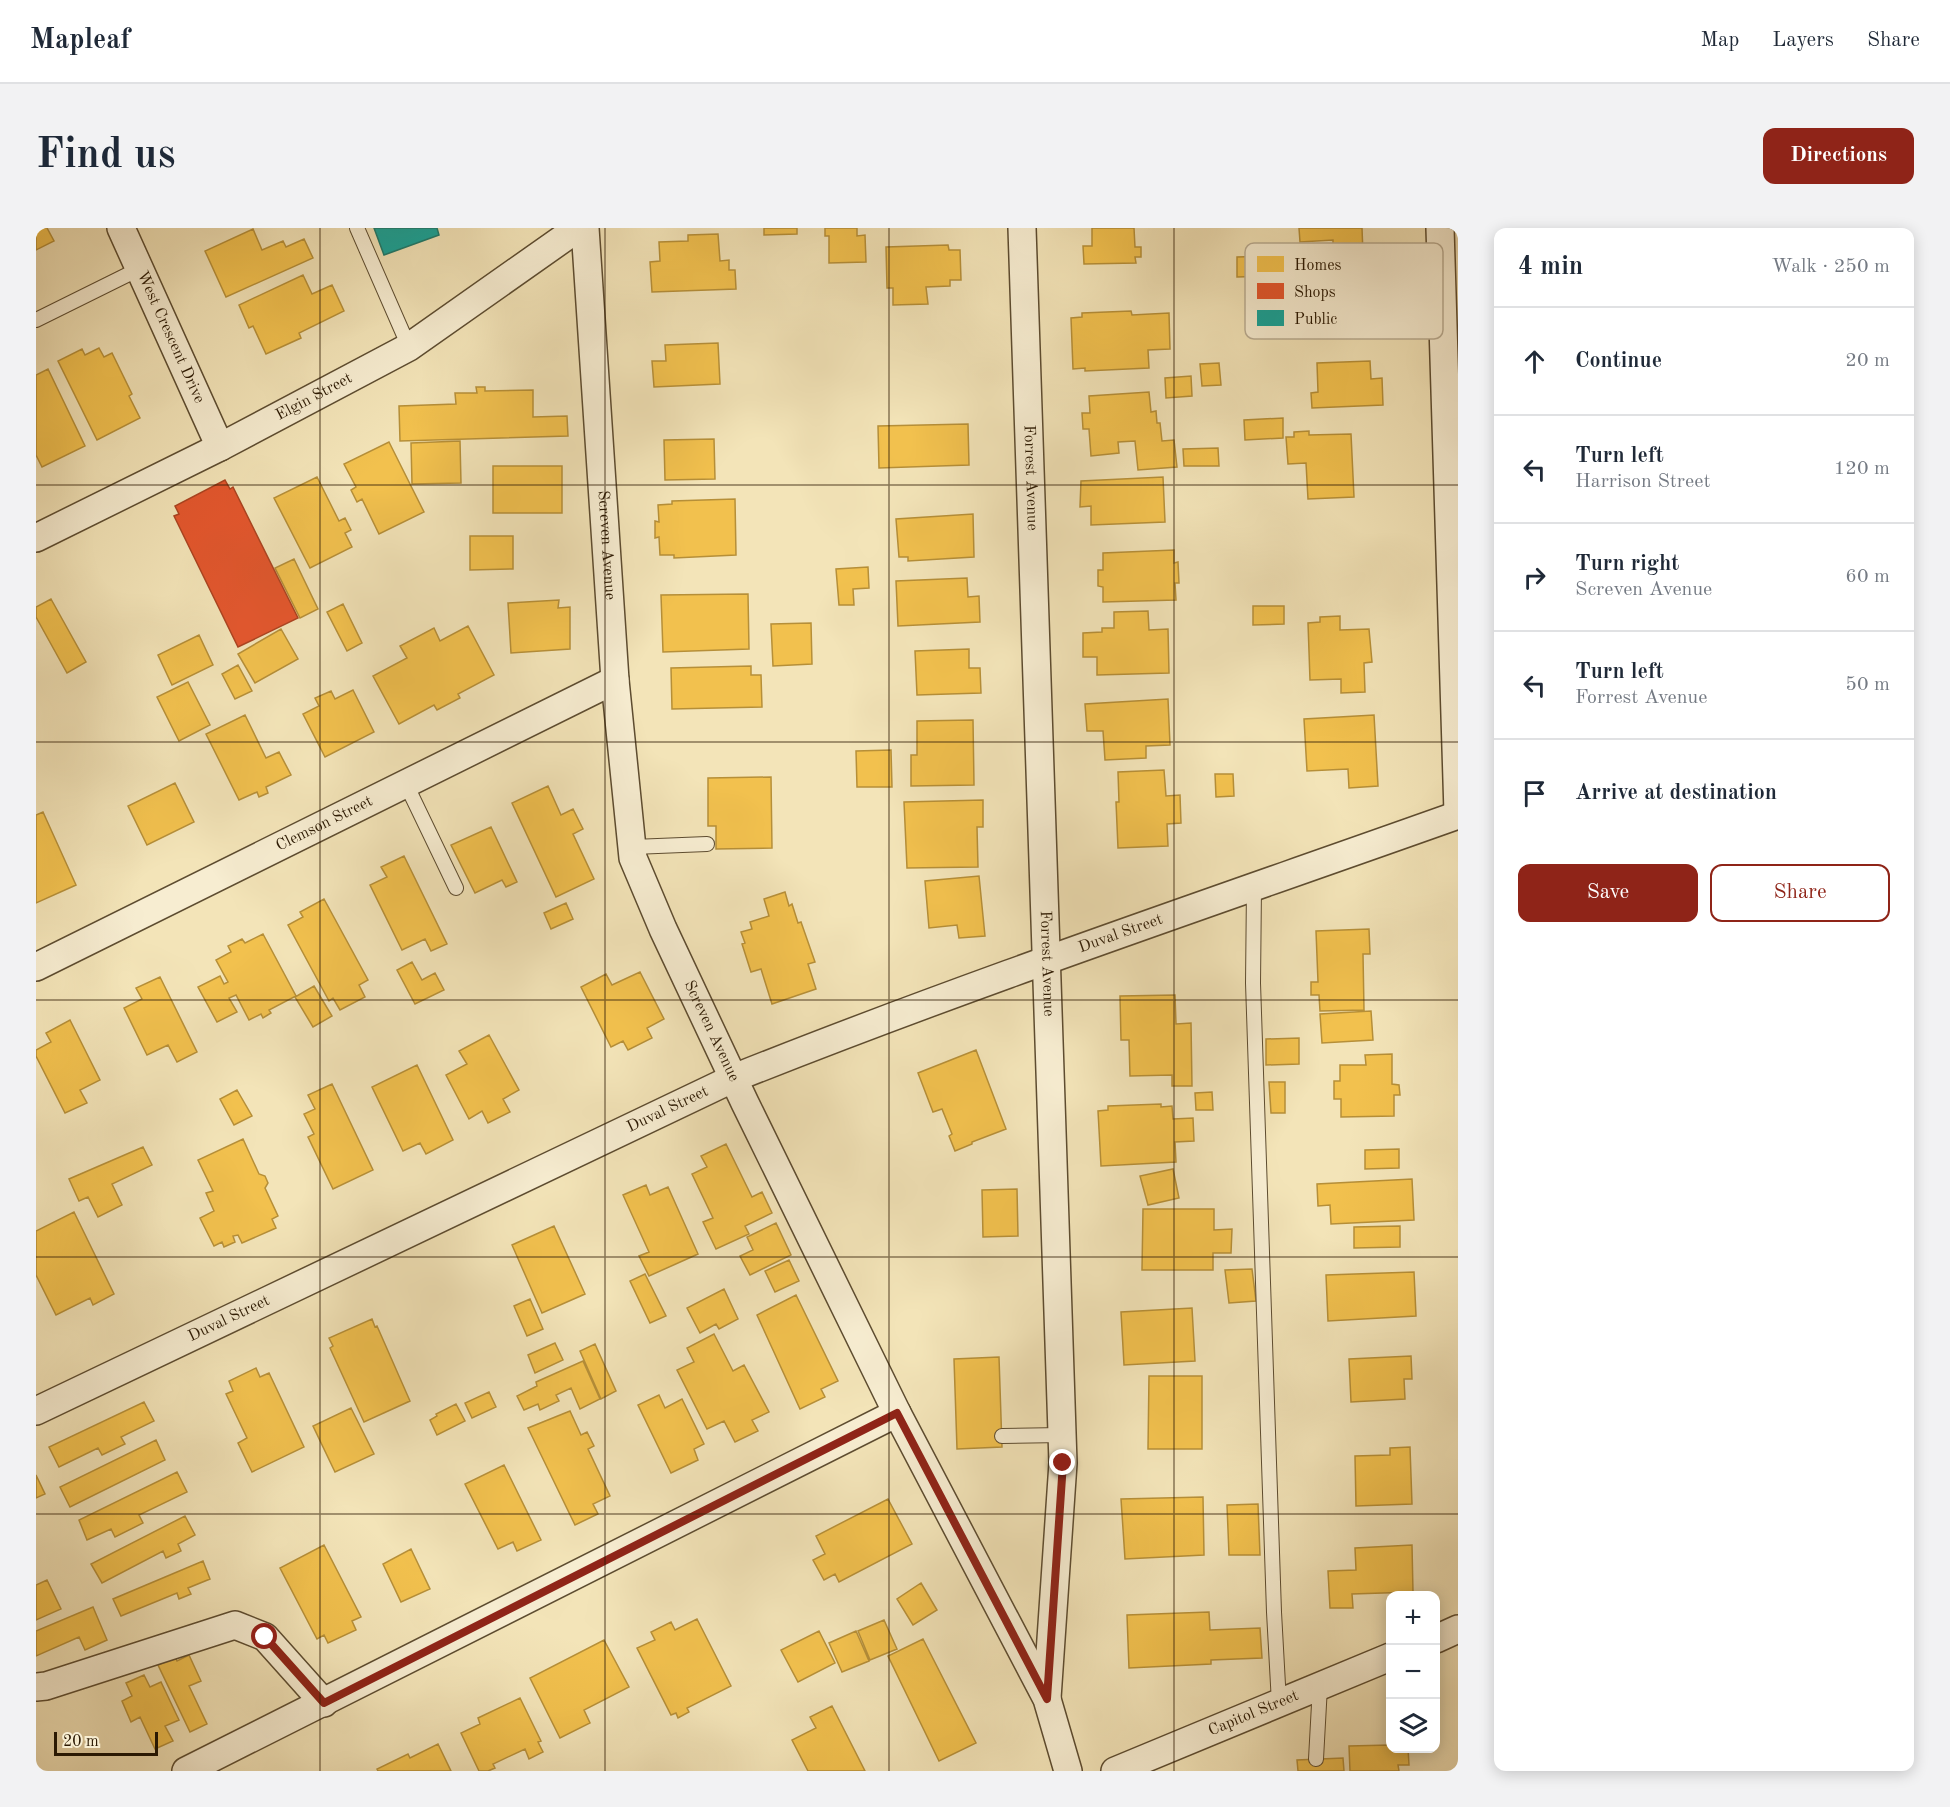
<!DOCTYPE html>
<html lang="en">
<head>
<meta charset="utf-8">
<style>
	body { margin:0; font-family:"Old Standard TT",serif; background:#f2f2f3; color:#1f2937 }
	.controls { position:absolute; right:18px; bottom:18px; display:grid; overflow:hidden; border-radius:12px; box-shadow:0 3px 15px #0003 }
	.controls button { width:54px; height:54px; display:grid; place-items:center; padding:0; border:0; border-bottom:2px solid #e0e1e3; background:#fff; color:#1f2937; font:30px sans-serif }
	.scale { position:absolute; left:18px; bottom:15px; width:104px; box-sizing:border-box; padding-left:6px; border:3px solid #2b1903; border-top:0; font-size:16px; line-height:21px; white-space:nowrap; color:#2b1903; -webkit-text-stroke:4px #f7edd1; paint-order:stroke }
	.stop { position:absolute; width:18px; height:18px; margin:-14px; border:4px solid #8f2418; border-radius:50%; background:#fff }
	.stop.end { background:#8f2418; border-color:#fff; box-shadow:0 2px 6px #0008 }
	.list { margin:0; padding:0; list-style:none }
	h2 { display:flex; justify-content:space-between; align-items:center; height:78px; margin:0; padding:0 24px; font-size:26px }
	h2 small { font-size:20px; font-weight:400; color:#747a83 }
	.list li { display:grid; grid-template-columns:39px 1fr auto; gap:18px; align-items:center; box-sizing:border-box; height:108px; padding:0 24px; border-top:2px solid #e0e1e3 }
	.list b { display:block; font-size:22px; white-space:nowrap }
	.list p { margin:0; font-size:20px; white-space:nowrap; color:#747a83 }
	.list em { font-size:20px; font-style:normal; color:#747a83 }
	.actions { display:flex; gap:12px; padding:18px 24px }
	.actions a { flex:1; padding:14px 0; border:2px solid #8f2418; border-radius:12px; text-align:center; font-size:21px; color:#8f2418 }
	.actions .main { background:#8f2418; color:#fff }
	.icon { flex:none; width:33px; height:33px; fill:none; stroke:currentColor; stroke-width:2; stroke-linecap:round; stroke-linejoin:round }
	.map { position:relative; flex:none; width:1422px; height:1543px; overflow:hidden; border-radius:12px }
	header { display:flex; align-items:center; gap:36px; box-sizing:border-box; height:84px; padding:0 30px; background:#fff; border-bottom:2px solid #e0e1e3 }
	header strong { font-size:28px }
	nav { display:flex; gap:33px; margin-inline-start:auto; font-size:21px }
	.intro { display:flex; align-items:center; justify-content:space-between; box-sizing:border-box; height:144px; padding:0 36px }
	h1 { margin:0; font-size:42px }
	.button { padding:15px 27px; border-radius:12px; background:#8f2418; color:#fff; font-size:21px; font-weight:700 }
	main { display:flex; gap:36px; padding:0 36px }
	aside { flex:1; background:#fff; border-radius:12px; box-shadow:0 3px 15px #0003 }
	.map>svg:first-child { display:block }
	.homes { fill:#f2c14e; stroke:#b68f38; stroke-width:1.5 }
	.shops { fill:#e4572e; stroke:#ac4421; stroke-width:1.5 }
	.public { fill:#17a398; stroke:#1d7a6b; stroke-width:1.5 }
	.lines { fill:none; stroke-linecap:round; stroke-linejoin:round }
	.lane-casing { stroke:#5d4c30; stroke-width:16 }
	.street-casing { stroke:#5d4c30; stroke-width:30 }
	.lane { stroke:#f7edd1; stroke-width:14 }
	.street { stroke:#f7edd1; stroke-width:27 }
	.route { stroke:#8f2418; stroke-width:8 }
	.grid { fill:none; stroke:#2b1903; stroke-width:1.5; stroke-opacity:0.55 }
	.labels { text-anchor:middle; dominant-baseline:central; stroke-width:6; stroke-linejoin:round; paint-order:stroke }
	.street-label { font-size:16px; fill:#2b1903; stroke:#f7edd1 }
	.key { fill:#f7edd1; stroke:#baad93; stroke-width:1.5 }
	.key-label { font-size:16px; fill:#2b1903 }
</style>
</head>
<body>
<header>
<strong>Mapleaf</strong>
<nav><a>Map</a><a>Layers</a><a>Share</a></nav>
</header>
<div class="intro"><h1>Find us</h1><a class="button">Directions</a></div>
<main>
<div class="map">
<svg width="1422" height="1543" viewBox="0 0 1422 1543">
	<rect width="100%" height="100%" fill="#f3e4b8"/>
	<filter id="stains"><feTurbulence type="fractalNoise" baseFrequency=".00333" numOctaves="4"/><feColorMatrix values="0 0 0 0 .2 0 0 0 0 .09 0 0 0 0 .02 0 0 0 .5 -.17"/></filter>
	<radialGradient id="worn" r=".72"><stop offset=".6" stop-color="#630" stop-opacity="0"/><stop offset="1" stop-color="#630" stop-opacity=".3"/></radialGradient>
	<path class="homes" d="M0 0H11L18 13 0 22Z
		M728 0H761V6L728 7Z
		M789 0H821V8L829 7 830 34 793 35V8H789Z
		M1056 0H1098L1099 19H1105V29H1099L1100 35 1048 36 1047 18H1056Z
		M1263 0H1326L1327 26 1297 27V12L1264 14Z
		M217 1 226 22 247 13 250 19 268 11 277 30 190 69 169 23Z
		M682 6 684 33 693 32V42H699L700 61 616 64 614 34 624 33 623 14 652 13V7Z
		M912 17 913 22H924L925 52H914V58L890 59 892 76 857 77V60H851L850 19Z
		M1235 28 1236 48 1201 49V29Z
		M267 47 276 66 296 57 308 83 263 105 265 110 230 126 217 98 213 100 203 77Z
		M1095 83 1096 87 1133 85 1134 121 1112 122 1113 140 1049 143V140L1037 141 1035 90 1046 89V85Z
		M682 115 684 156 618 159 616 133H630L629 117Z
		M63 120 68 129 76 125 96 166 93 168 104 190 61 212 22 133 46 121 49 127Z
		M1334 133 1335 151 1346 150 1347 177 1276 180 1275 165 1282 164 1281 135Z
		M1183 135 1185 157 1166 158 1164 136Z
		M12 141 49 218 6 239 0 227V147Z
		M1155 148 1156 168 1130 170 1129 150Z
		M440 159H449V163L497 162V189L531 188 532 208 364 213 363 178 420 176 419 165H441Z
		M1113 164 1115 184 1120 183 1121 195H1124L1126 213 1138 212 1141 239 1102 242 1099 213 1082 214 1083 225 1055 228 1053 201H1047L1046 185H1054L1053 168Z
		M1247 190V210L1209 212 1208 192Z
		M932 196 933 237 843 240 842 198Z
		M1273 203V207L1315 206 1318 269 1272 271 1270 235 1252 236 1250 209H1258V204Z
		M678 211 679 251 629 252 628 212Z
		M424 213 425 255 376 256 375 215Z
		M353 214 388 284 343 306 326 271 321 274 315 262 320 259 308 236Z
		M1182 220 1183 238H1148L1147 221Z
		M457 238H526V285H457Z
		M281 249 303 293 309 290 315 302 309 305 316 319 274 340 238 270Z
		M1127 249 1129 294 1055 297V278L1044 279 1045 253Z
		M699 271 700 327 638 330V327H624L623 309 619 310V293L623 294 622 277 636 276V273Z
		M937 286 938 329 872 333V329H863L860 291Z
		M434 308H477V341L434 342Z
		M1138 322V335L1142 334 1143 355H1139L1140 372 1067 374V359L1062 358V342H1067V325Z
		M258 331 282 381 264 390 239 340Z
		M832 339 833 360 817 361 818 377H803L800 341Z
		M931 350 932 369 943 368 944 394 862 398 860 353Z
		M712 366 713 421 627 424 625 367Z
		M15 371 50 434 31 445 0 389V379Z
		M523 372 522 380 534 379V421L475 425 472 375Z
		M307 376 326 415 311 423 291 384Z
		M1217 378H1248V396L1217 397Z
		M1112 383 1113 402 1132 401 1133 445 1061 447V429H1047V405L1066 404V400H1078V384Z
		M1304 388V402L1333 401 1336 434 1328 435 1329 464 1305 465V451L1274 452 1272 395 1284 394V389Z
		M775 395 776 436 737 438 735 396Z
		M432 398 458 447 422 466 424 470 401 482 398 477 363 496 337 448 371 430 364 418 398 400 404 413Z
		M245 401 262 431 219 455 202 426Z
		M163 407 177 437 136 457 122 427Z
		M933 421V440H944L945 465 881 467 879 423Z
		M202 437 216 463 199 471 186 446Z
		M715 438V447H725L726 479 636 481 635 440Z
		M152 454 174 497 143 513 121 469Z
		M317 462 338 504 289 529 267 486 283 478 279 470 295 463 299 471Z
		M1132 471 1134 517 1110 518V530L1069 532 1067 503H1051L1049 476Z
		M209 487 230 530 243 524 255 547 230 559 232 565 223 569 221 564 203 572 170 506Z
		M1338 487 1342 558 1313 560 1312 541 1271 543 1268 491Z
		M937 492 938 557 875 558V527H881V493Z
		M855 522 856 559H821L820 523Z
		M1128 542 1130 568 1144 567 1145 595 1131 596 1132 618 1082 620 1080 574H1083L1082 544Z
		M1179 546H1197L1198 568 1180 569Z
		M735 549 736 620 680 621V598H672V550Z
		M139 555 158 594 111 617 92 578Z
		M512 558 525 587 537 581 547 601 537 606 558 651 520 669 476 575Z
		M947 572V599H941L942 639 871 640 868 574Z
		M7 584 40 657 0 675V587Z
		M455 599 481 654 470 659 466 652 439 665 415 617Z
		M368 628 411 716 395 723 389 711 366 722 334 657 351 649 345 639Z
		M943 648 949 708 923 710 921 697 893 700 889 653Z
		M749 664 753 678 756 676 762 695 765 694 779 734 772 736 780 761 736 776 725 741 715 744 706 716 709 715 705 704 716 701 714 694 733 688 728 671Z
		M288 671 332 752 323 757 329 769 304 782 297 770 293 773 252 697 267 689 264 684Z
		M530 675 537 691 515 701 508 685Z
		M1333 701 1334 726H1327L1328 782 1284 783 1283 767H1275V754H1282L1280 703Z
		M227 706 260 768 233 782 235 785 227 790 225 786 213 792 200 767 193 770 201 784 181 794 162 759 184 748 188 756 192 754 180 732 195 724 192 718 206 711 209 715Z
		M376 734 386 752 399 745 408 762 379 776 361 742Z
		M604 744 628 791 611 800 616 810 592 822 587 813 575 819 545 759 570 746 576 757Z
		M124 749 161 824 141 834 132 817 111 827 88 780 106 771 100 760Z
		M278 758 296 788 277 799 259 769Z
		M1139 767 1140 796 1155 795 1156 858H1136V847L1094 848 1093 812H1085L1084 768Z
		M1335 783 1337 812 1286 815 1284 786Z
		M34 792 64 852 44 862 51 875 29 885 0 828V822L15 814 10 805Z
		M453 807 483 862 467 871 474 884 452 895 446 883 433 891 410 847 431 836 423 823Z
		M1263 810V836L1230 837V811Z
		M940 822 970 901 936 914V916L919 923 913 908 916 906 906 881 897 884 882 845Z
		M1356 826V856L1363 857 1364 867H1358V888L1305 889V871H1298V853H1304V837H1330L1329 827Z
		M381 837 417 912 390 926 384 915 367 923 336 859Z
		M1233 854H1249V885H1235Z
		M296 856 337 942 297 961 272 909 278 906 268 886 279 881 272 867Z
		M201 862 216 888 198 897 184 871Z
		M1176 864 1177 882H1160L1159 865Z
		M1125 876V879L1136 878 1137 891 1157 890 1158 913 1139 914 1140 934 1065 938 1062 883 1072 882V878Z
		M207 911 223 946 229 948 232 955 229 960 242 988 236 991 240 1000 206 1015 202 1007 197 1008 199 1014 188 1019 186 1014 178 1018 164 990 178 983 170 965 177 963 162 932Z
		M690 916 716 969 726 964 736 985 709 998 713 1006 680 1021 667 994 677 990 656 946 671 939 665 928Z
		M107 919 116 937 76 956 86 977 62 989 52 969 43 973 33 951Z
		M1363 921V940L1329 941V922Z
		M1137 941 1143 970 1112 977 1104 948Z
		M1376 951 1378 992 1295 996 1294 977 1282 978 1281 956Z
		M610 957 614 967 632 959 662 1026 613 1048 603 1028 613 1024 587 967Z
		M981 961 982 1008 947 1009 946 962Z
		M1107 981H1178V1002L1196 1001 1195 1025H1177V1042H1106Z
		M38 984 78 1066 57 1077 54 1070 20 1087 0 1047V1003Z
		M740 995 755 1027 714 1047 704 1028 717 1022 711 1009Z
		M518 998 549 1066 506 1085 476 1017Z
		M1364 998V1019L1318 1020V999Z
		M753 1032 763 1053 739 1064 729 1043Z
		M1216 1041 1220 1073 1193 1075 1189 1042Z
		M1378 1044 1380 1088 1292 1093 1290 1047Z
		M609 1046 630 1088 614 1095 594 1053Z
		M688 1061 702 1091 683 1101 680 1096 664 1105 651 1080Z
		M760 1067 802 1153 785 1161 789 1169 764 1181 721 1087Z
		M494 1071 507 1101 491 1108 478 1078Z
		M1156 1080 1159 1133 1088 1137 1085 1084Z
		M336 1091 339 1099 341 1098 374 1173 328 1194 294 1120 297 1118 293 1110Z
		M678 1106 697 1143 708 1137 733 1184 716 1192 722 1203 699 1214 688 1193 671 1201 641 1142 658 1134 651 1120Z
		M519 1115 527 1132 499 1145 492 1127Z
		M559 1116 580 1163 565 1171 544 1123Z
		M1375 1128 1376 1151H1368L1369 1171 1315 1174 1313 1131Z
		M963 1129 966 1219 921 1221 918 1131Z
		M547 1133 564 1171 544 1181 535 1160 520 1167 523 1173 504 1182 502 1176 488 1182 481 1168 501 1158 500 1154Z
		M220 1140 224 1149 233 1145 268 1219 216 1244 202 1215 211 1210 190 1166 197 1163 193 1153Z
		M1113 1148H1166V1221H1112Z
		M453 1164 460 1179 436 1190 429 1175Z
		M623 1167 629 1180 646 1171 668 1216 658 1221 662 1232 635 1245 602 1177Z
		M108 1174 118 1193 85 1209 89 1216 66 1227 62 1220 23 1239 13 1219Z
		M420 1176 429 1193 401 1207 394 1192 401 1188 400 1186Z
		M315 1180 338 1226 299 1244 277 1198Z
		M534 1183 545 1207 551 1204 558 1218 552 1221 574 1268 557 1276 562 1286 539 1297 492 1200Z
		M120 1212 129 1232 34 1279 24 1259Z
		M1374 1219 1376 1276 1320 1278 1319 1228 1354 1227V1220Z
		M468 1237 505 1312 481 1323 477 1314 462 1321 429 1256Z
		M141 1244 151 1264 103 1287 107 1295 79 1309 75 1301 51 1312 43 1292Z
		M0 1247 9 1266 0 1270Z
		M1167 1269 1168 1327 1089 1331 1085 1271Z
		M852 1271 876 1316 803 1354 799 1346 788 1352 777 1332 789 1326 780 1308Z
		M1222 1276 1224 1327H1193L1191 1277Z
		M149 1288 159 1307 142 1316 145 1323 130 1330 127 1323 66 1355 55 1336Z
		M288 1317 325 1389 316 1393 320 1402 292 1415 288 1407 281 1411 244 1340Z
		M1376 1317 1377 1364 1316 1366 1317 1380H1294L1292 1343 1320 1342 1319 1320Z
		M375 1321 394 1361 365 1374 347 1336Z
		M167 1333 174 1351 152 1360 155 1366 143 1371 141 1365 85 1388 77 1371Z
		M11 1352 25 1381 0 1392V1357Z
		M885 1355 901 1382 877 1397 861 1371Z
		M57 1379 71 1412 49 1422 43 1409 0 1428V1403Z
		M1173 1384 1174 1402 1224 1400 1226 1430 1175 1432V1436L1093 1440 1091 1387Z
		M661 1391 695 1458 651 1480 653 1484 642 1490 640 1485 635 1487 601 1420 619 1412 615 1404 635 1394 639 1402Z
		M848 1392 861 1421 834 1432 822 1403Z
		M783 1403 799 1435 762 1454 745 1422Z
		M820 1403 833 1433 806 1444 793 1415Z
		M887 1411 940 1515 903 1533 852 1428Z
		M568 1412 593 1459 548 1482 554 1495 524 1510 494 1450Z
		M153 1427 165 1453 153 1458 171 1496 154 1504 122 1437 139 1429 141 1433Z
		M108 1447 114 1459 125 1454 143 1492 129 1498 137 1513 119 1521 104 1489 95 1494 86 1473 96 1468 90 1455Z
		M484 1470 505 1513 502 1514 507 1524 493 1531 489 1521 457 1536 459 1540 452 1543H443L425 1505 444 1496 442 1490Z
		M796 1478 829 1543H772L756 1512 780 1500 774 1489Z
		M402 1516 415 1543H342L341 1541 372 1526 374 1530Z
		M1354 1517V1520H1372L1373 1537H1362L1363 1543H1314L1313 1518Z
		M1307 1530 1308 1543H1262L1261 1532Z"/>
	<path class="shops" d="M189 252 194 261 197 259 262 390 202 419 138 288 143 286 139 278Z"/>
	<path class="public" d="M338 0H401L403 7 348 27Z"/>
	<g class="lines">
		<g class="lane-casing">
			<path id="lane" d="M321 0 373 119
				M0 92 103 41
				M370 556 420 660
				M597 619 671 616
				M1218 659 1217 755 1238 1384 1243 1475
				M966 1208 1026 1207
				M1280 1531 1284 1458"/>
		</g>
		<g class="street-casing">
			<g id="street">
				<path id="s1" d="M85 0 184 219"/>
				<path id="s2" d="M549 0 579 452 597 630 627 701 709 875 861 1185 1011 1471 1032 1543"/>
				<path id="s3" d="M986 0 1027 1235 1011 1470"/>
				<path d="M1404 0 1422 585"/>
				<path id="s4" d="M0 310 184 219 373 119 542 0"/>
				<path id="s5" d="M0 739 579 452"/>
				<path id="s6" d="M0 1183 698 850C936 755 1180 673 1422 587"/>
				<path d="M1400 1411 1422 1401"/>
				<path d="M0 1459 10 1458 199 1397 229 1409 288 1475"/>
				<path d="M150 1543 861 1185"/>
				<path id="s7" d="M1079 1543 1354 1429"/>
			</g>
		</g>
		<use href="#lane" class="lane"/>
		<use href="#street" class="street"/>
	</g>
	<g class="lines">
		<path class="route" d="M229 1409 288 1475 861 1185 1011 1471 1027 1235"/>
	</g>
	<path class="grid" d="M284 0V1543M569 0V1543M853 0V1543M1138 0V1543M0 257H1422M0 514H1422M0 772H1422M0 1029H1422M0 1286H1422"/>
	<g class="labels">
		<g class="street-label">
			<text stroke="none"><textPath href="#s1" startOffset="120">West Crescent Drive</textPath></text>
			<text stroke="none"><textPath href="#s4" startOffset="312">Elgin Street</textPath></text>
			<text stroke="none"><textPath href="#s3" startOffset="250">Forrest Avenue</textPath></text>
			<text stroke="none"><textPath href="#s2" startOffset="318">Screven Avenue</textPath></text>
			<text stroke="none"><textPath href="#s5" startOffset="322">Clemson Street</textPath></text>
			<text stroke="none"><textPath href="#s6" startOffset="1186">Duval Street</textPath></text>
			<text stroke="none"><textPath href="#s3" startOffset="736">Forrest Avenue</textPath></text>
			<text stroke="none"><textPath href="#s2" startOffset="822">Screven Avenue</textPath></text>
			<text stroke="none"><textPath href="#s6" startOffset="700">Duval Street</textPath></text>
			<text stroke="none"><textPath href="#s6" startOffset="214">Duval Street</textPath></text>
			<text stroke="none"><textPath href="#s7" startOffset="150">Capitol Street</textPath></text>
		</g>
	</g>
	<rect x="1209" y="15" width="198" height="96" rx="9" class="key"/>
	<rect x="1221" y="28" width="27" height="16" fill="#f2c14e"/>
	<rect x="1221" y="55" width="27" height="16" fill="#e4572e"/>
	<rect x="1221" y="82" width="27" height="16" fill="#17a398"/>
	<g class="key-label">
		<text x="1258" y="42">Homes</text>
		<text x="1258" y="69">Shops</text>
		<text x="1258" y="96">Public</text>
	</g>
	<rect width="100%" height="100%" filter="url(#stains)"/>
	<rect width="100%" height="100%" fill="url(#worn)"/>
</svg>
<div class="controls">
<button>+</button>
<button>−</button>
<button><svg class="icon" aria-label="layers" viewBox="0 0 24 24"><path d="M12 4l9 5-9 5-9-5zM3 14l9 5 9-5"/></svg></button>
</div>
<div class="scale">20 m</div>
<div class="stop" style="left:229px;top:1409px"></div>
<div class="stop end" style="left:1027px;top:1235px"></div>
</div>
<aside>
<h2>4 min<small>Walk · 250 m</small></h2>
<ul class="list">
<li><svg class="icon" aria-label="ahead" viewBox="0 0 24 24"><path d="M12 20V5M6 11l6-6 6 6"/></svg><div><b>Continue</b></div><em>20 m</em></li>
<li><svg class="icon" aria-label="left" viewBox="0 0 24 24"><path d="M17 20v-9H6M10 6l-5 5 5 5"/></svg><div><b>Turn left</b><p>Harrison Street</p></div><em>120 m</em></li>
<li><svg class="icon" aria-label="right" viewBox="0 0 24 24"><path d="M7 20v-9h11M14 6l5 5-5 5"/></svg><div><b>Turn right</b><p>Screven Avenue</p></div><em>60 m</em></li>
<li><svg class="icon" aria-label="left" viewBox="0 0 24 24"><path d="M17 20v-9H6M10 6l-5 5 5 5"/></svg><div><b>Turn left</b><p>Forrest Avenue</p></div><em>50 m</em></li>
<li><svg class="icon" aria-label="arrive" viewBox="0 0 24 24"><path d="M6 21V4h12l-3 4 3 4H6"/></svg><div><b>Arrive at destination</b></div></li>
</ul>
<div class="actions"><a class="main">Save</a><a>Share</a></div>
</aside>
</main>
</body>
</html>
